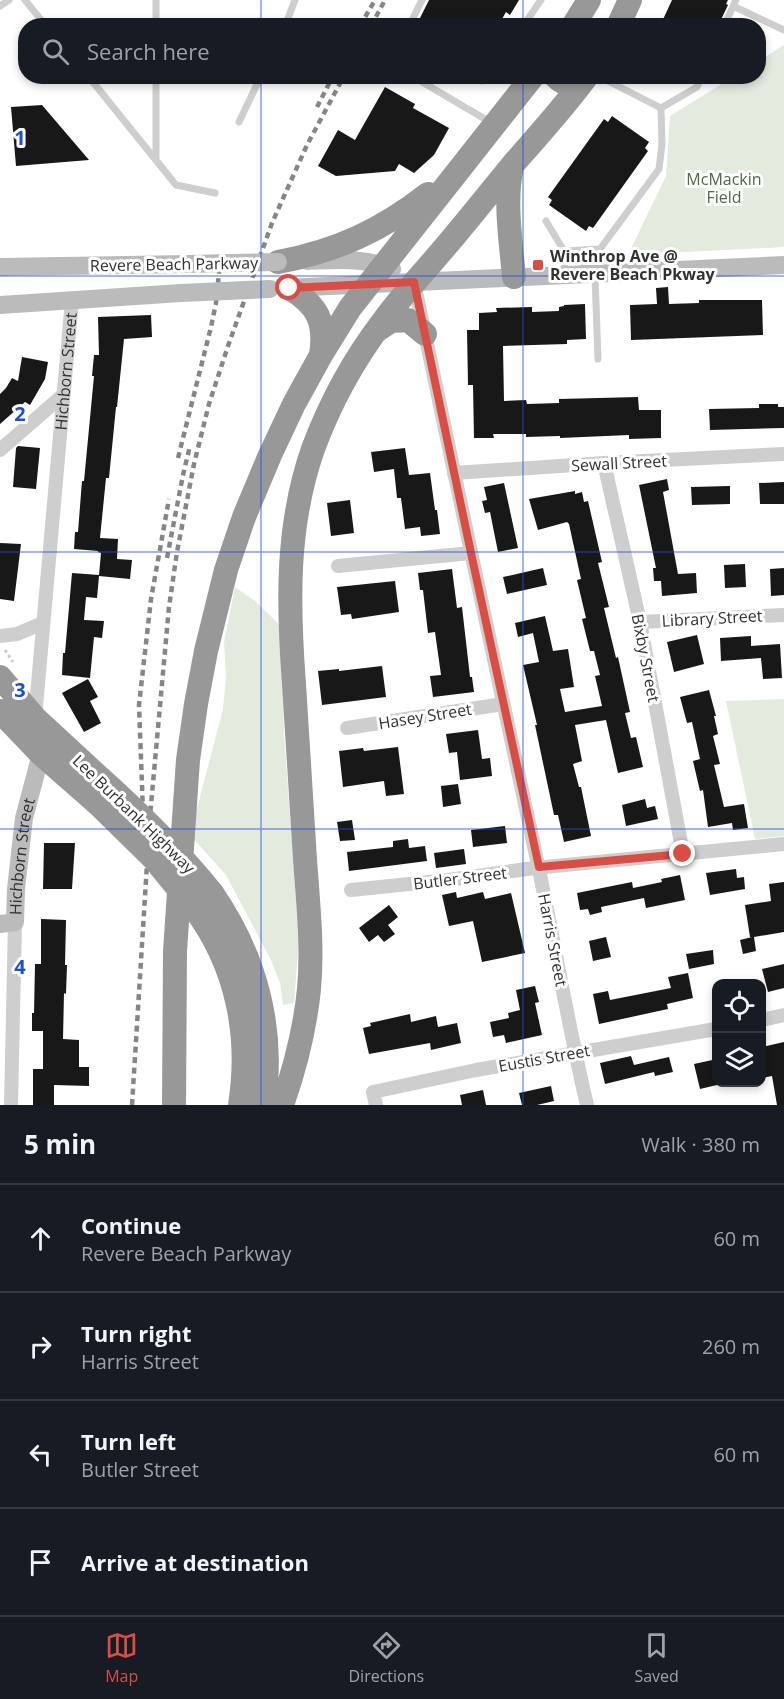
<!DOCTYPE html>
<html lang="en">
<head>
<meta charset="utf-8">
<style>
	body { margin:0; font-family:"Open Sans",sans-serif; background:#242831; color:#f1f3f6 }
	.controls { position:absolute; right:18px; bottom:18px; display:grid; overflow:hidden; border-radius:12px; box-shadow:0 3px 9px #0003 }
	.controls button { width:54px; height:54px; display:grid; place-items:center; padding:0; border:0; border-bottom:2px solid #363941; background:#171b24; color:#f1f3f6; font:30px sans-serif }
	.stop { position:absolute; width:18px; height:18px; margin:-14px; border:4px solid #d94d43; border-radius:50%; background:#fff }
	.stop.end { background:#d94d43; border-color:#fff; box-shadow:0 2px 6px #0008 }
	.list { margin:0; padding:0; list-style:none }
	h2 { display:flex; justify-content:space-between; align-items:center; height:78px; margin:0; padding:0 24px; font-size:26px }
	h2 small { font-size:20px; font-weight:400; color:#9ea1a6 }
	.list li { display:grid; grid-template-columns:39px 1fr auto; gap:18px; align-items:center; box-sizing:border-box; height:108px; padding:0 24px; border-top:2px solid #363941 }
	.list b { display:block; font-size:22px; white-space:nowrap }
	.list p { margin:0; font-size:20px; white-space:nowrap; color:#9ea1a6 }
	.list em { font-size:20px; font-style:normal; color:#9ea1a6 }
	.icon { flex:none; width:33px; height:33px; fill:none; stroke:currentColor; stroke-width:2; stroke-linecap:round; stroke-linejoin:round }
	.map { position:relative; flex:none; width:784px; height:1105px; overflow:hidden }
	.search { position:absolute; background:#171b24; box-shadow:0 3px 9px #0003; left:18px; right:18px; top:18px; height:66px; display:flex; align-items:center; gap:15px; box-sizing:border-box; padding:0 21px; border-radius:24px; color:#9ea1a6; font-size:22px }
	.sheet { height:510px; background:#171b24 }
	nav { display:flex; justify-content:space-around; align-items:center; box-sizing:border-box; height:84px; border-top:2px solid #363941; background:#171b24; font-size:16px; color:#9ea1a6 }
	nav a { display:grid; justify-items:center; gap:3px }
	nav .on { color:#d94d43 }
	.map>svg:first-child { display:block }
	.green { fill:#e3eade }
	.building { fill:#181818 }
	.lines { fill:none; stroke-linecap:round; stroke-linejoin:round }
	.path { stroke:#cbcbcb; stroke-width:3; stroke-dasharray:3 3; stroke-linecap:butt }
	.lane { stroke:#cecece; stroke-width:7 }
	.street { stroke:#cecece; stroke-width:14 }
	.secondary { stroke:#bbb; stroke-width:18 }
	.highway { stroke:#989898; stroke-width:24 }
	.rail { stroke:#868686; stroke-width:4.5; stroke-dasharray:6 4.5; stroke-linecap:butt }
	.secondary-bridge { stroke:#bbb; stroke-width:18 }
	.highway-bridge { stroke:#989898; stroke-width:24 }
	.route { stroke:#d94d43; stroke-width:8 }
	.grid { fill:none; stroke:#1d4ed8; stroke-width:1.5; stroke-opacity:0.55 }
	.poi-dot { fill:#d94d43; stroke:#fff; stroke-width:2 }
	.labels { text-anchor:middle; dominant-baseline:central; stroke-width:6; stroke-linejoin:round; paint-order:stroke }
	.park-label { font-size:16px; fill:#4f6a41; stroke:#fff }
	.poi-label { font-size:16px; font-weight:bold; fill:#313131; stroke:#fff; text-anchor:start }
	.street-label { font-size:16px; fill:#313131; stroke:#fff }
	.grid-label { font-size:20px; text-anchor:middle; font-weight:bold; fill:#1d4ed8; stroke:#fff; stroke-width:6; stroke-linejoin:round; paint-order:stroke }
</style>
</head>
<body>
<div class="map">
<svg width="784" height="1105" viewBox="0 0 784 1105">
	<rect width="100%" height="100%" fill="#fff"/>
	<path class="green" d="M784 45V247L628 255 666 176 670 116 733 77 758 76 759 61Z
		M235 587 255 601 280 625 282 643 284 734 299 941 294 1003 283 1005 280 983 271 960 226 875 190 835 223 709 226 676 224 642Z
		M784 699V836L755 839 726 701Z"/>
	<path class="building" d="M429 0H519L510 15 506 12 498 26H416Z
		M672 0H728L726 4 728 5 718 26H660Z
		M385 87 415 104 413 108 449 128 434 155 414 173 399 164 395 171 336 176 318 166 338 130 355 140Z
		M42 105 89 160 16 166 11 107Z
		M612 116 649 142 645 148 648 151 593 228 589 226 586 231 549 205 552 200 548 197 604 119 608 122Z
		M668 287 669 304 699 303V300H762L763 335 631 340 630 305 657 304 656 288Z
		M585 304 586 339 567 340V344L503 346 504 401 526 400 527 404 559 403V399L638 397 639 410H661V438L629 439V435L560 438V436L526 437V434H493L494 438H474L473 385H468L467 330H479V313L497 312 496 308 532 307V312L559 311V307L564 306V305Z
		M151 315 152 337 124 339 117 407H116L109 478H106L100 538 118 539 117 559 132 560 130 579 99 576 97 598 86 597 84 620 104 621 102 638 94 637 90 678 62 675 63 653H65L72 573 99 575 101 553 98 552V551L74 549 75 532H78L82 481H84L94 376H92L94 355H99L98 317Z
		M22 357 48 362 45 379 30 405 25 402 0 424V394L6 388 12 378 18 381Z
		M759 404H778V407H784V428L710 430 709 409 759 408Z
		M18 446 40 448 36 489 13 487 16 448Z
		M405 448 409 475 430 473 435 510H437L440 534 421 536 420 527 405 529 401 498H397L394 469 374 472 371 452Z
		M667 479 669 490 663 492 678 574 696 573 697 593 662 596 661 581H654L653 568H656L639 485Z
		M784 482V504H760L759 483Z
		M504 483 518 548 498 552 490 512 485 513 482 501 487 500 484 487Z
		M730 486V504L692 505 691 487Z
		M575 491V494L582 492 584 502 588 501 602 562 598 563 609 607 604 608 616 658 618 657 630 712 625 713 631 738 636 737 643 767 618 773 606 720 575 725 582 761 573 764 579 787H581L591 836 564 842 558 815H554L535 725H537L523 665 539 662 533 633 518 637 515 623 545 616 553 651 568 649 574 687 560 689 565 712 602 706 595 676 600 675 594 651H590L582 619 586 618 577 580 581 579 569 524 567 522 538 530 529 499Z
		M350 500 354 533 331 536 327 503Z
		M0 543 21 544 14 601 0 599Z
		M745 564 746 587 725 588 724 565Z
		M543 568 547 585 507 594 503 577Z
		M784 568V595L771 596 770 569Z
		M452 569 457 608 462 607 470 677H472L474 692 433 697 430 676 441 675 435 632 428 633 423 590H420L418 573Z
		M395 581 399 612 352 619 351 614 341 615 337 587Z
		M697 635 704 664 674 672 667 642Z
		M751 636V646L780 644 782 678 763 679 761 658 721 661 720 638Z
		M382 666 386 697 322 705 318 671 339 669V671Z
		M88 679 98 697 90 701 101 723 84 732 62 693Z
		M709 690 716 716H714L718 734 713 736 720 764 714 765 724 807 744 804 748 828 733 830 732 823 708 827 703 790 700 791 693 761 700 759 692 722 687 723 680 697Z
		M478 730 482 759 490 758 492 776 460 780 457 752 449 753 446 734Z
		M398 747 404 794 386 796 384 781 343 787 339 751 363 748 364 751Z
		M458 784 461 804 443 807 441 786Z
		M645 799 647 808 655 806 658 819 626 826 622 805Z
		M352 820 355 840 340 841 337 822Z
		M505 826 507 843 473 847 471 830Z
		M408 839 409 848 425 846 427 861 349 871 347 852 393 847V841Z
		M44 843H75L72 889H43Z
		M464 849 466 864 436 868 434 853Z
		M736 869 737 878 744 877 745 889 710 895 706 873Z
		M680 875 685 900 646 908 644 898 601 907 602 912 590 915 588 909 580 910 577 893 632 882 633 888 662 882 661 879Z
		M784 882V932L754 937 756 951 743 954 740 940 752 937H750L745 905 771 901 769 884Z
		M456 892 457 898 483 892 485 899 511 893 525 953 482 962 473 921 449 926 442 895Z
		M389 905 398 917 388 925 395 934 384 942 378 935 369 942 359 928Z
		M41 919 66 920 65 965H67L66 994 64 993 63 1039 79 1040V1067H89V1086L54 1085V1105H33V1069H43V1031H32V1013H34L35 964H41Z
		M606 937 611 957 593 961 589 941Z
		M713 950 714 964 689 969 686 954Z
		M784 964V988L768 992 762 969Z
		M688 973 693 998 667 1004 668 1009 599 1024 593 994 608 991 610 1000 671 988 668 977Z
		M535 986 539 1002 535 1003 542 1035 506 1043 504 1035 493 1037 490 1022 509 1018 508 1013 520 1010 516 990Z
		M410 1014 411 1022 436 1016 438 1027 457 1023 461 1043 431 1050 430 1043 369 1054 363 1028 371 1026 370 1023Z
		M784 1042V1105H777L772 1076 762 1078V1047Z
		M631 1056 634 1065 669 1057 673 1072 655 1076 654 1072 605 1084 600 1063Z
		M717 1059V1085L700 1089 694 1064Z
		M551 1086 554 1101 537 1105H522L519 1093Z
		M483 1090 486 1105H462L460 1095Z"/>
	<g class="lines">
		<path class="path" d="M5 650 13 662"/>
		<path class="lane" d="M25 0 46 26
			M156 0V26
			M0 6 9 0
			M733 6 784 30
			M285 26 295 0
			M409 26 422 0
			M523 26 541 0
			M724 26 736 0
			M88 76 176 185 215 193
			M156 76V160
			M412 76 490 122
			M472 76 482 81 485 76
			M661 108 697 87 702 76
			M239 122 261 76
			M546 221 564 251 600 249 659 169 662 144 661 108 598 76
			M584 250V274
			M564 251 565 275
			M595 276 598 359"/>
		<g class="street">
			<path d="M414 282C454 477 497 670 538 865 555 945 568 1025 587 1105"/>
			<path d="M0 450 63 395"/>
			<path d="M604 463 640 622 683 854"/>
			<path d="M454 473 604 463 784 454"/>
			<path d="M338 566 471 553"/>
			<path d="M640 622 784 615"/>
			<path d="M0 636 17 634 43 623"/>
			<path id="s1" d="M35 718 72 300"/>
			<path d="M347 728 503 704"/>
			<path d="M351 890 448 880 534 868 784 844"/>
			<path d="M762 1020 784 1015"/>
			<path d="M11 1105 15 922"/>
			<path d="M376 1105 373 1092 476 1070 716 1029"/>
		</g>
		<g class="secondary">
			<path d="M307 261C336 260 366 257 392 269"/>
			<path d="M0 267 189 264"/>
			<path d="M285 288 784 265"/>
			<path d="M0 305 181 293"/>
			<path id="s2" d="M0 924 15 922 16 889 24 818 41 754"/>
		</g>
		<path class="highway" d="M573 26 589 0
			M618 26 630 0
			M555 76C565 87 576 86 586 76
			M512 166C504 200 511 242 514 277
			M278 262C337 251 382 230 428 194
			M289 288C318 305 326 322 321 355
			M376 331 391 321 408 320 425 334
			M0 677 35 718 100 778
			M0 711 41 754 98 804
			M212 893C255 955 276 1030 263 1105
			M194 908C237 965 251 1035 240 1105
			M174 1105 175 951 188 760 196 704 206 651 226 570 244 517 270 455 294 404 321 355 350 308 533 76
			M282 1105C295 1068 305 1029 309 989 313 946 308 903 305 859 301 801 298 742 294 684 288 604 286 526 313 449 330 403 354 359 384 320 403 294 425 271 446 246 469 219 491 191 514 163 539 135 564 107 587 76"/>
		<path class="rail" d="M360 26 375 0
			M371 26 385 0
			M317 107 333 76
			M178 458 211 327 216 303 221 253
			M167 558 183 475 190 446
			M143 812 139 705 151 599 169 499
			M132 1105 150 816 169 607 177 552 194 464 209 404 228 346 272 223 307 145 344 76"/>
		<path class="secondary-bridge" d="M189 264 278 262
			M181 293 270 289"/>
		<path class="highway-bridge" d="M100 778C140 814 178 851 212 893
			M98 804 154 859 194 908"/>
	</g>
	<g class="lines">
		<path class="route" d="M289 288 414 282 471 553 539 867 683 854"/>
	</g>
	<path class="grid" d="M261 0V26M523 0V26M261 76V1105M523 76V1105M0 276H784M0 552H784M0 829H784"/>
	<rect class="poi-dot" x="532" y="259" width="12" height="12" rx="3"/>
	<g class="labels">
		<g class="park-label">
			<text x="724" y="179">McMackin<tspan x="724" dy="18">Field</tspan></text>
		</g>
		<g class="poi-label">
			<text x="550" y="256">Winthrop Ave @<tspan x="550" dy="18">Revere Beach Pkway</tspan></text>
		</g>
		<g class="street-label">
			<text transform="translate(174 264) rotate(-1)">Revere Beach Parkway</text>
			<text stroke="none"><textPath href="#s1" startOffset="348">Hichborn Street</textPath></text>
			<text transform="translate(619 463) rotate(-3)">Sewall Street</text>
			<text transform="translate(712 618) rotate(-3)">Library Street</text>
			<text transform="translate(646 658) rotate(79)">Bixby Street</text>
			<text transform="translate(425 716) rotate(-9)">Hasey Street</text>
			<text transform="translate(134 814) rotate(44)">Lee Burbank Highway</text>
			<text stroke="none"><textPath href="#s2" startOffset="81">Hichborn Street</textPath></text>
			<text transform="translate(460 878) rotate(-7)">Butler Street</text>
			<text transform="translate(553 940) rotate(79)">Harris Street</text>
			<text transform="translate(544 1058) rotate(-10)">Eustis Street</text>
		</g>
	</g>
	<g class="grid-label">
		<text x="20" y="145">1</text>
		<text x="20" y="421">2</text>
		<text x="20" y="697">3</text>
		<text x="20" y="974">4</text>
	</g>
</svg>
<div class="controls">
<button><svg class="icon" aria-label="locate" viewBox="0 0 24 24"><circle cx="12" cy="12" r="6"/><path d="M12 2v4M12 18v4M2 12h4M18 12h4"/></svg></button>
<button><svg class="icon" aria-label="layers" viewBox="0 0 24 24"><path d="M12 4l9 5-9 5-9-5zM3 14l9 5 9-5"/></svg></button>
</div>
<div class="stop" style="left:289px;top:288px"></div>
<div class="stop end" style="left:683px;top:854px"></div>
<div class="search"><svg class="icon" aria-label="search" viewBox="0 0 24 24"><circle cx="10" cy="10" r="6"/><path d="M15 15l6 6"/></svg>Search here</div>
</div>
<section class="sheet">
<h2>5 min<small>Walk · 380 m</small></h2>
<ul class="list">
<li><svg class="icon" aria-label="ahead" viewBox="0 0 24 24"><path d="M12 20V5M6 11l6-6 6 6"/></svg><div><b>Continue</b><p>Revere Beach Parkway</p></div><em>60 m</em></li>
<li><svg class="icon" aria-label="right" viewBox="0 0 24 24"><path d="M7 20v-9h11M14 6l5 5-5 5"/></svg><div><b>Turn right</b><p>Harris Street</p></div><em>260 m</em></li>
<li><svg class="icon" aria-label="left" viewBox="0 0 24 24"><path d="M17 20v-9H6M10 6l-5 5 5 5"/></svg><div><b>Turn left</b><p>Butler Street</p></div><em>60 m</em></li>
<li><svg class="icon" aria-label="arrive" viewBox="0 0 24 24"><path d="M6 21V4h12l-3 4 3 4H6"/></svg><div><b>Arrive at destination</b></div></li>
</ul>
</section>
<nav>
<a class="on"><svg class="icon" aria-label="map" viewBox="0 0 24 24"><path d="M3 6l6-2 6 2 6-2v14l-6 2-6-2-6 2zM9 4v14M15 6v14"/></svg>Map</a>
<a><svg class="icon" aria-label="directions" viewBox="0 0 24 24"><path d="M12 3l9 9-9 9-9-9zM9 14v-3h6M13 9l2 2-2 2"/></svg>Directions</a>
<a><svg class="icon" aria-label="saved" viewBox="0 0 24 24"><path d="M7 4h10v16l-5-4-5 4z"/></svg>Saved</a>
</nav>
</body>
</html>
